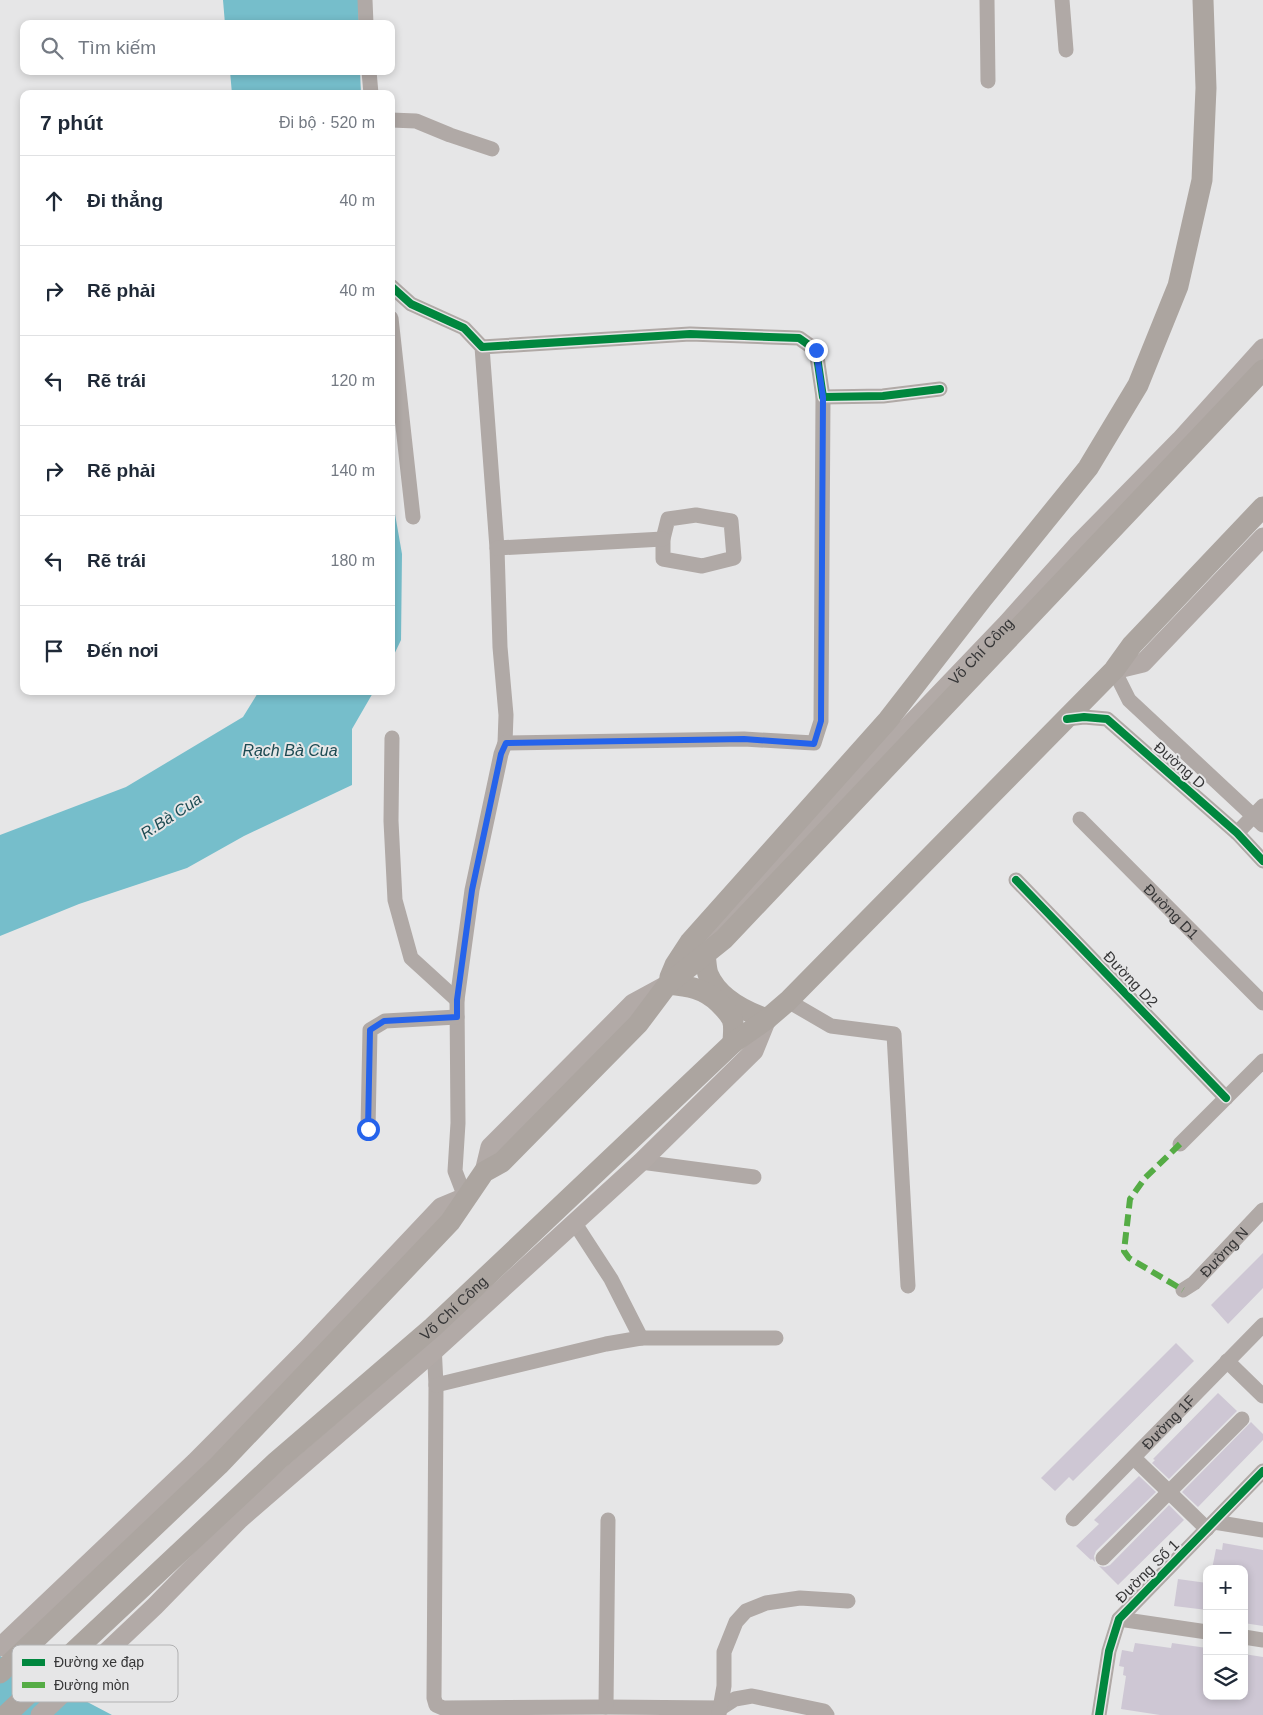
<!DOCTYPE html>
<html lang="vi">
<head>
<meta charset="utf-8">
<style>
	body { margin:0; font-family:Helvetica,sans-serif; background:#f2f2f3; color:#1f2937 }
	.controls { position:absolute; right:15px; bottom:15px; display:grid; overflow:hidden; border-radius:10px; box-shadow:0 2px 8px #0003 }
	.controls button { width:45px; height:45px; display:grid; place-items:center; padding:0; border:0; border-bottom:1px solid #e0e1e3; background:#fff; color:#1f2937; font:25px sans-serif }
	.stop { position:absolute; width:15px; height:15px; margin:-11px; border:4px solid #2563eb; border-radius:50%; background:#fff }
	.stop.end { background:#2563eb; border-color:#fff; box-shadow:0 1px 5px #0008 }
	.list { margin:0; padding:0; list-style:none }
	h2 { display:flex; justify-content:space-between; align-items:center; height:65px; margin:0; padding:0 20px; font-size:21px }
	h2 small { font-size:16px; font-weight:400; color:#747a83 }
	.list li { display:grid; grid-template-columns:32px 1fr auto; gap:15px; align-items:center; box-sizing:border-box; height:90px; padding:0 20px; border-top:1px solid #e0e1e3 }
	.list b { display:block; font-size:19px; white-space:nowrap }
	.list em { font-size:16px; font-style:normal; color:#747a83 }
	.icon { flex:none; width:28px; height:28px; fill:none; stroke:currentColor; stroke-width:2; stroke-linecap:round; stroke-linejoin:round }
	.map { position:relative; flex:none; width:1263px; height:1715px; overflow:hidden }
	.search { position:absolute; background:#fff; box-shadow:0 2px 8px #0003; left:20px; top:20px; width:375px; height:55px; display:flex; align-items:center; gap:12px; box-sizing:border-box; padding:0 18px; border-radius:10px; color:#747a83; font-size:19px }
	.panel { position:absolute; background:#fff; box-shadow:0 2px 8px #0003; left:20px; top:90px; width:375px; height:605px; border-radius:10px }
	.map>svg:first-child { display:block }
	.water { fill:#76becb }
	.building { fill:#cec7d4 }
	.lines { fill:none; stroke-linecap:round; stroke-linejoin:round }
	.minor { stroke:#b0a9a6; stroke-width:15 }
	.major { stroke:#b2aaa7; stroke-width:19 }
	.highway { stroke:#aca5a0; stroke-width:21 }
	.quiet { stroke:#55ac45; stroke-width:6; stroke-dasharray:12 6; stroke-linecap:butt }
	.cycleway-casing { stroke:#e6e6e7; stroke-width:11 }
	.cycleway { stroke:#00873e; stroke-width:8 }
	.route { stroke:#2563eb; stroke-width:6 }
	.labels { text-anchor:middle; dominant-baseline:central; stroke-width:4; stroke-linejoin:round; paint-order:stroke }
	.street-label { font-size:15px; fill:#363637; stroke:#e6e6e7 }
	.water-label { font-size:16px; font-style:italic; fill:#1d4b53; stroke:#e6e6e7 }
	.key { fill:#e6e6e7; stroke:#b1b1b2; stroke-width:1 }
	.key-label { font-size:14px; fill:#363637 }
</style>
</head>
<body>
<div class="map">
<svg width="1263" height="1715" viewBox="0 0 1263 1715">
	<rect width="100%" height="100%" fill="#e6e6e7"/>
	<path class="water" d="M223 0H358L359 24H225Z
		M230 71H360L361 94H232Z
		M391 491 402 554 401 640 391 661Z
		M259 691H374L352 729V785L244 836 187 868 79 904 0 936V835L126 787 243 717Z
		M0 1656 112 1715H0Z"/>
	<path class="building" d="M1263 1253V1288L1228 1324 1211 1305Z
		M1176 1343 1194 1361 1073 1481 1069 1477 1055 1491 1041 1478Z
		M1218 1393 1237 1411 1169 1479 1152 1463 1155 1460 1153 1459Z
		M1251 1422 1263 1434V1440L1198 1507 1182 1492Z
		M1139 1476 1156 1492 1096 1551 1094 1556 1095 1562 1092 1559 1091 1560 1076 1546 1099 1524 1094 1520Z
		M1169 1505 1184 1520 1118 1585 1099 1566 1105 1567 1110 1565Z
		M1223 1543 1263 1550V1626L1244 1623V1569H1212L1216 1549 1222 1550Z
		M1178 1579 1207 1583V1610L1174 1606Z
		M1135 1643 1171 1648 1172 1643 1207 1648V1696H1244V1654L1263 1657V1715H1160L1121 1709 1126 1676 1123 1675 1124 1667 1119 1666 1122 1650 1133 1652Z"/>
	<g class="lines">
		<g class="minor">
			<path d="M365 0 366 24"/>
			<path d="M987 0 988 81"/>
			<path d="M1062 0 1066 50"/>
			<path d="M369 71 371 94"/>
			<path d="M391 120 416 121 450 135 492 149"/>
			<path d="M391 286 411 304 464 328 482 347 497 548 500 647 506 715 505 743 501 754 472 890 457 1000 458 1123 455 1171 465 1197"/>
			<path d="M391 318 413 517"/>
			<path d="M482 347 690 334 799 338 816 350 823 397 821 721 814 743 744 739 505 743"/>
			<path d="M823 397 883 396 940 389"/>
			<path d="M696 515 731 521 734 558 702 566 663 559V539L668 519Z"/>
			<path d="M497 548 663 539"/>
			<path d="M1114 670 1129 700 1263 825"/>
			<path d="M1067 719 1084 717 1107 719 1237 833 1263 861"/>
			<path d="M392 738 391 821 395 900 411 958 457 1000"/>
			<path id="s1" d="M1080 819 1263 1003"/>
			<path d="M1237 833 1263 806"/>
			<path d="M1016 880 1226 1098"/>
			<path d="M788 1001 831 1026 894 1034 908 1286"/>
			<path d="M368 1129 370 1030 385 1021 457 1017"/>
			<path d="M1180 1144 1263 1061"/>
			<path d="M641 1162 754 1177"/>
			<path d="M574 1222 611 1279 641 1338"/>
			<path id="s2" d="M1183 1290 1194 1283 1263 1210"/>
			<path d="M434 1344 436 1385 434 1698 436 1705 443 1708 606 1707 721 1708 735 1699 752 1696 824 1711 827 1715"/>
			<path d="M1227 1361 1263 1396"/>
			<path d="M436 1385 606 1344 641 1338H776"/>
			<path d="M1134 1458 1207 1529"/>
			<path id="s3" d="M1073 1519 1263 1325"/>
			<path d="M1214 1522 1263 1530"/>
			<path d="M1103 1558 1242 1419"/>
			<path d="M1119 1619 1207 1632"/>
			<path d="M1244 1637 1263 1640"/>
			<path d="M606 1707 608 1520"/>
			<path d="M719 1714 724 1686V1652L736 1622 746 1611 766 1603 800 1598 848 1601"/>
			<path d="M1099 1715 1109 1651 1119 1619 1263 1471"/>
		</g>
		<g class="major">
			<path d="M1114 670 1143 663 1263 537"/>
			<path id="s4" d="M705 954 707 942 716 927 1007 623 1077 545 1180 440 1263 348"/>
			<path d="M484 1172 490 1147 633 1003 668 984"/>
			<path d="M0 1647 195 1462 306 1350 441 1207 465 1197"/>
			<path d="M40 1715 155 1606 239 1520 434 1351 641 1162 754 1051 767 1019"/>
		</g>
		<g class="highway">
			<path d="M705 954C706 960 706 968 708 974 718 998 744 1011 767 1019"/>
			<path d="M670 977 675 965 690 942 888 720 982 599 1088 468 1138 385 1178 286 1202 180 1206 88 1203 0"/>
			<path d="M668 984C688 986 704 988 719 1003 724 1008 729 1013 732 1019 735 1026 733 1035 733 1043"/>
			<path d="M0 1673 219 1465 450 1222 484 1172 502 1162 638 1024 668 984 724 939 1263 370"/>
			<path id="s5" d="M6 1715 276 1462 433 1327 733 1043 767 1019 788 1001 1114 670 1132 645 1263 507"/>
		</g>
		<path class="quiet" d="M1180 1144 1145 1178 1130 1199 1124 1251 1129 1258 1183 1290"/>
		<g class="cycleway-casing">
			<path id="cycleway" d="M391 286 411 304 464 328 482 347 690 334 799 338 816 350 823 397 883 396 940 389
				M1067 719 1084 717 1107 719 1237 833 1263 861
				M1016 880 1226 1098
				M1099 1715 1109 1651 1119 1619 1263 1471"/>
		</g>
		<use href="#cycleway" class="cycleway"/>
	</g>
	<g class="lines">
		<path class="route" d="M368 1129 370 1030 384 1021 457 1017V1000L472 890 501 754 506 743 744 739 814 744 821 721 823 397 816 350"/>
	</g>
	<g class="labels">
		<g class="street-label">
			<text stroke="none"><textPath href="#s4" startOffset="412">Võ Chí Công</textPath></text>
			<text transform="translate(1180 765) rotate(41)">Đường D</text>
			<text stroke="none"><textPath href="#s1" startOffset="130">Đường D1</textPath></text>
			<text transform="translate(1131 979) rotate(46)">Đường D2</text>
			<text stroke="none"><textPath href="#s2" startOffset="56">Đường N</textPath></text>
			<text stroke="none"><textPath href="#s5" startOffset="605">Võ Chí Công</textPath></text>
			<text stroke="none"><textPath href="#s3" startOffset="136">Đường 1F</textPath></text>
			<text transform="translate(1147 1571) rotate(-45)">Đường Số 1</text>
		</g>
		<g class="water-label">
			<text x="290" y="750">Rạch Bà Cua</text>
			<text transform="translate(171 816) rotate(-33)">R.Bà Cua</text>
		</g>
	</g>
	<rect x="12" y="1645" width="166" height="57" rx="8" class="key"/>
	<rect x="22" y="1659" width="23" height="7" fill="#00873e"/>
	<rect x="22" y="1682" width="23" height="6" fill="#55ac45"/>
	<g class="key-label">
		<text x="54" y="1667">Đường xe đạp</text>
		<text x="54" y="1690">Đường mòn</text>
	</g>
</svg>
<div class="controls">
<button>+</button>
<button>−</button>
<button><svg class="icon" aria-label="layers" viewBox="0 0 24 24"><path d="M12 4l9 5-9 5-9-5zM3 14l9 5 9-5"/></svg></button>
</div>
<div class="stop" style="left:368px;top:1129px"></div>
<div class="stop end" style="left:816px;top:350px"></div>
<div class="search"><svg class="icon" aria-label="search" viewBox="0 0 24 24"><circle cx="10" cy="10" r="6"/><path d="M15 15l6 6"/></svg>Tìm kiếm</div>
<section class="panel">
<h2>7 phút<small>Đi bộ · 520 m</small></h2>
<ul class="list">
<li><svg class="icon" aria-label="ahead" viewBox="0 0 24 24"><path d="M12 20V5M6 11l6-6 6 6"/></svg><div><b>Đi thẳng</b></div><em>40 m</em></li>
<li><svg class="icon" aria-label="right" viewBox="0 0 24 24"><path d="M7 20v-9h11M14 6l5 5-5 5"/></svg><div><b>Rẽ phải</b></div><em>40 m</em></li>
<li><svg class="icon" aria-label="left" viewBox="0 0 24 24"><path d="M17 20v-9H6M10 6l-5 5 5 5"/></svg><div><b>Rẽ trái</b></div><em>120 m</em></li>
<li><svg class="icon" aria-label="right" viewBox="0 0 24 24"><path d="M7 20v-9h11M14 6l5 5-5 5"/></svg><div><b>Rẽ phải</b></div><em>140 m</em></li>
<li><svg class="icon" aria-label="left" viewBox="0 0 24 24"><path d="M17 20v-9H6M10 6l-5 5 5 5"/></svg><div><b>Rẽ trái</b></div><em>180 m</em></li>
<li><svg class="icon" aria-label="arrive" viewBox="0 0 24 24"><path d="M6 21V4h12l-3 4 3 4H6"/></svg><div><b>Đến nơi</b></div></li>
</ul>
</section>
</div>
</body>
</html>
